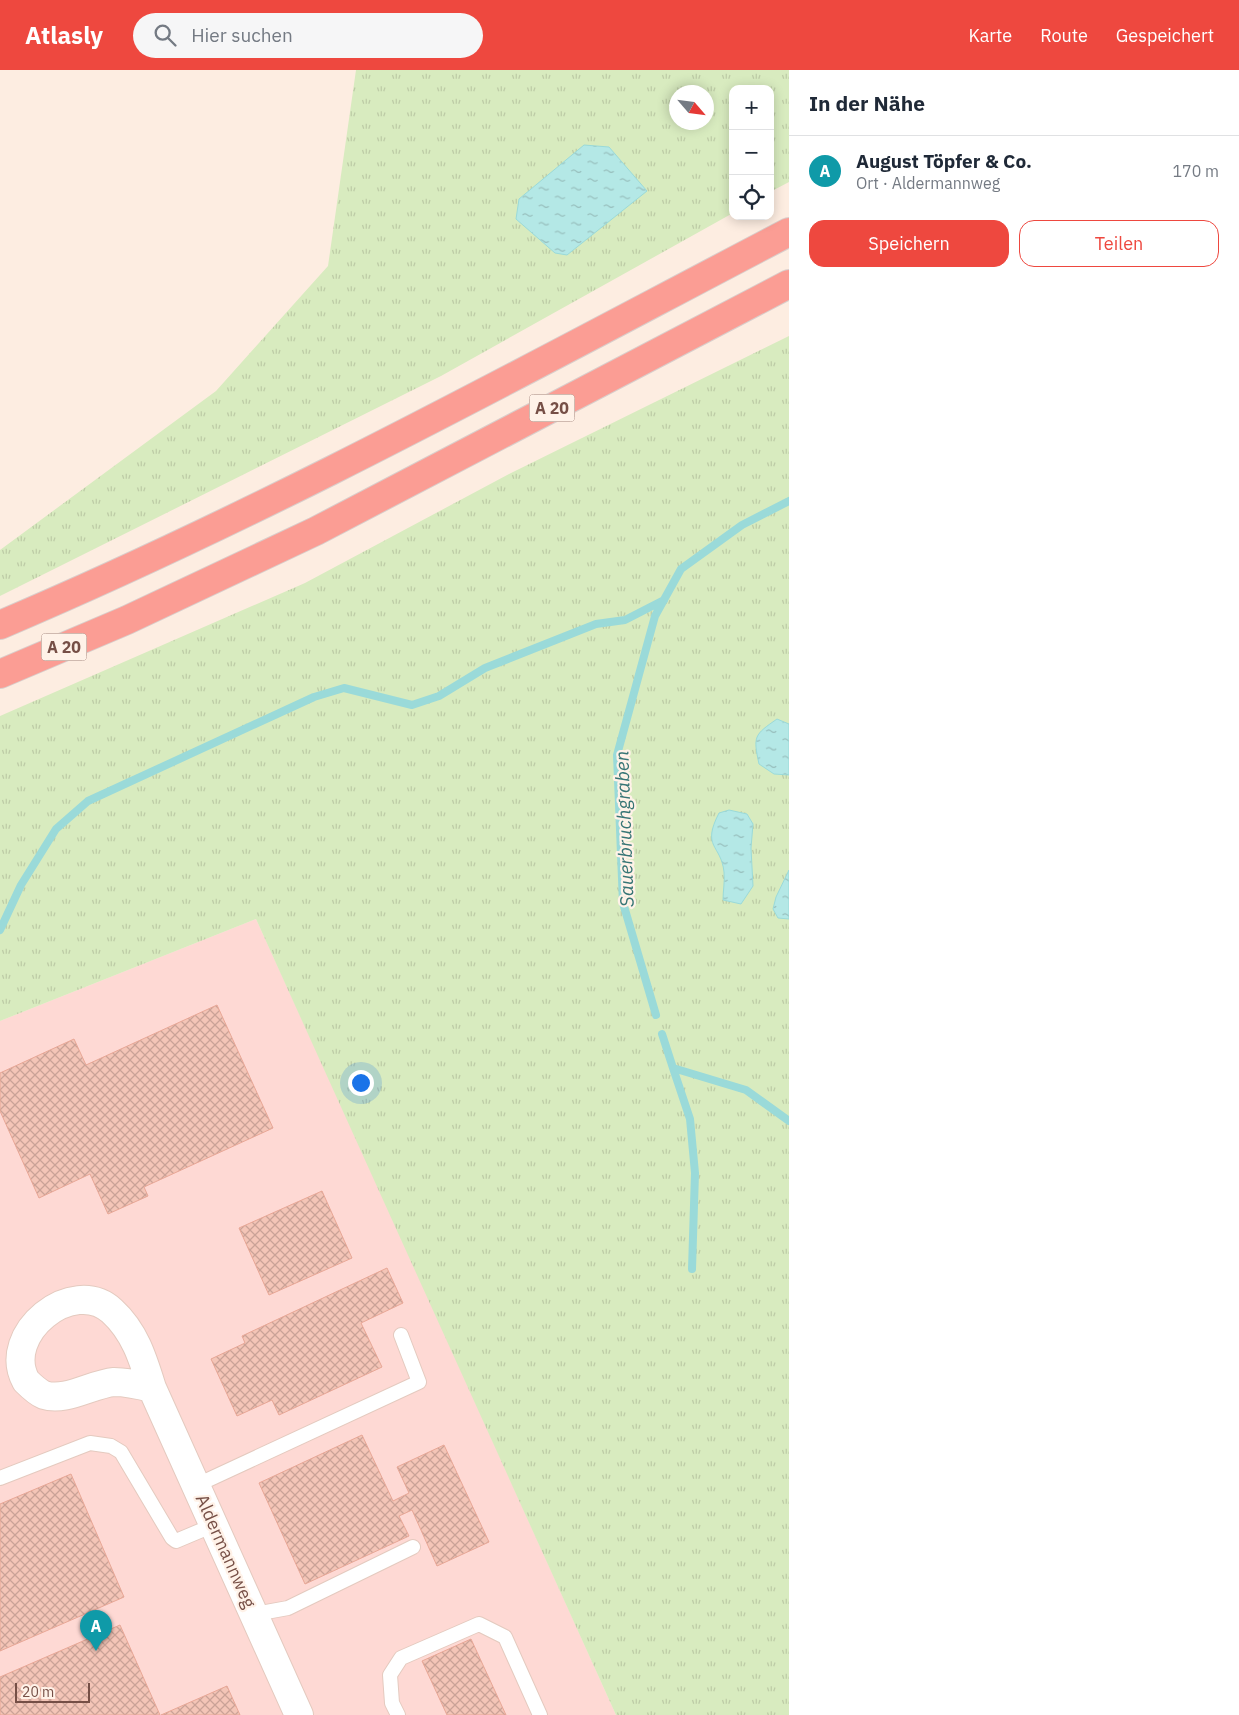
<!DOCTYPE html>
<html lang="de">
<head>
<meta charset="utf-8">
<style>
	body { margin:0; font-family:"IBM Plex Sans",sans-serif; background:#f6f6f7; color:#1f2937 }
	.controls { position:absolute; right:15px; top:15px; display:grid; overflow:hidden; border-radius:10px; box-shadow:0 2px 12px #0003 }
	.controls button { width:45px; height:45px; display:grid; place-items:center; padding:0; border:0; border-bottom:1px solid #e0e1e3; background:#fff; color:#1f2937; font:25px sans-serif }
	.compass { position:absolute; left:669px; top:15px; width:45px; height:45px; border-radius:50%; background:#fff; box-shadow:0 2px 12px #0003; rotate:118deg }
	.scale { position:absolute; left:15px; bottom:12px; width:75px; box-sizing:border-box; padding-left:5px; border:2px solid #764f46; border-top:0; font-size:14px; line-height:18px; white-space:nowrap; color:#764f46; -webkit-text-stroke:4px #fff2e8; paint-order:stroke }
	.you { position:absolute; left:360px; top:1012px; width:18px; height:18px; margin:-12px; border:4px solid #fff; border-radius:50%; background:#1a73e8; box-shadow:0 0 0 8px #1a73e833 }
	.badge { display:grid; place-items:center; width:32px; height:32px; border-radius:50%; background:#ee483f; color:#fff; font-size:16px; font-weight:700 }
	.pin { position:absolute; translate:-50% -41px; filter:drop-shadow(0 1px 2px #0008) }
	.pin::after { content:''; position:absolute; top:26px; width:18px; height:15px; background:inherit; clip-path:polygon(0 0,100% 0,50% 100%) }
	.list { margin:0; padding:0; list-style:none }
	h2 { display:flex; justify-content:space-between; align-items:center; height:65px; margin:0; padding:0 20px; font-size:21px }
	h2 small { font-size:16px; font-weight:400; color:#747a83 }
	.list li { display:grid; grid-template-columns:32px 1fr auto; gap:15px; align-items:center; box-sizing:border-box; height:70px; padding:0 20px; border-top:1px solid #e0e1e3 }
	.list b { display:block; font-size:19px; white-space:nowrap }
	.list p { margin:0; font-size:16px; white-space:nowrap; color:#747a83 }
	.list em { font-size:16px; font-style:normal; color:#747a83 }
	.actions { display:flex; gap:10px; padding:15px 20px }
	.actions a { flex:1; padding:11px 0; border:1px solid #ee483f; border-radius:15px; text-align:center; font-size:18px; color:#ee483f }
	.actions .main { background:#ee483f; color:#fff }
	.icon { flex:none; width:28px; height:28px; fill:none; stroke:currentColor; stroke-width:2; stroke-linecap:round; stroke-linejoin:round }
	.map { position:relative; flex:none; width:789px; height:1645px; overflow:hidden }
	header { display:flex; align-items:center; gap:30px; box-sizing:border-box; height:70px; padding:0 25px; background:#ee483f; color:#fff }
	header strong { font-size:24px }
	nav { display:flex; gap:28px; margin-inline-start:auto; font-size:18px }
	.search { width:350px; height:45px; background:#f6f6f7; display:flex; align-items:center; gap:12px; box-sizing:border-box; padding:0 18px; border-radius:28px; color:#747a83; font-size:19px }
	main { display:flex }
	aside { flex:1; background:#fff }
	.map>svg:first-child { display:block }
	.commercial { fill:#fed9d4 }
	.grass { fill:url(#grass-tufts); fill-rule:evenodd }
	.water { fill:url(#water-ripples); stroke:#9adad9 }
	.lines { fill:none; stroke-linecap:round; stroke-linejoin:round }
	.stream { stroke:#9adad9; stroke-width:8 }
	.building { fill:url(#building-cross-hatch); stroke:#e8a796 }
	.service-casing { stroke:#e4cabf; stroke-width:16 }
	.minor-casing { stroke:#e4cabf; stroke-width:30 }
	.motorway-casing { stroke:#d9cecb; stroke-width:30 }
	.service { stroke:#fff; stroke-width:14 }
	.minor { stroke:#fff; stroke-width:28 }
	.motorway { stroke:#fb9d94; stroke-width:28 }
	.labels { text-anchor:middle; dominant-baseline:central; stroke-width:4.5; stroke-linejoin:round; paint-order:stroke }
	.shield { fill:#fff2e8; stroke:#9f8077; stroke-width:1 }
	.shield-label { font-size:16px; font-weight:bold; fill:#764f46 }
	.street-label { font-size:18px; fill:#764f46; stroke:#fff2e8 }
	.water-label { font-size:19px; font-style:italic; fill:#377575; stroke:#fff2e8 }
</style>
</head>
<body>
<header>
<strong>Atlasly</strong>
<div class="search"><svg class="icon" aria-label="search" viewBox="0 0 24 24"><circle cx="10" cy="10" r="6"/><path d="M15 15l6 6"/></svg>Hier suchen</div>
<nav><a>Karte</a><a>Route</a><a>Gespeichert</a></nav>
</header>
<main>
<div class="map">
<svg width="789" height="1645" viewBox="0 0 789 1645">
	<defs>
		<pattern id="grass-tufts" width="24" height="20" patternUnits="userSpaceOnUse" patternTransform="scale(1.25)"><rect width="24" height="20" fill="#d8ebbf"/><path d="M3 7l-1-3M5 7V3M7 7l1-3M15 17l-1-3M17 17v-4M19 17l1-3" fill="none" stroke="#bdcba6"/></pattern>
		<pattern id="water-ripples" width="26" height="14" patternUnits="userSpaceOnUse" patternTransform="scale(1.25)"><rect width="26" height="14" fill="#b4e8e6"/><path d="M2 4q2-2 4 0t4 0M15 11q2-2 4 0t4 0" fill="none" stroke="#97bebc"/></pattern>
		<pattern id="building-cross-hatch" width="8" height="8" patternUnits="userSpaceOnUse" patternTransform="scale(1.25)"><rect width="8" height="8" fill="#f4c5b7"/><path d="M0 0l8 8M0 8l8-8" fill="none" stroke="#caa297"/></pattern>
	</defs>
	<rect width="100%" height="100%" fill="#fdede1"/>
	<path class="commercial" d="M256 849 358 1072 616 1645H0V951Z"/>
	<path class="grass" d="M356 0H789V112L770 122V19H733V143L441 306 0 526V480L216 321 328 196ZM676 22H706V52H676Z
		M789 266V1645H616L256 849 0 951V646L305 513 509 404Z"/>
	<path class="water" d="M584 75 609 77 647 121 567 185 555 183 516 149 519 129Z
		M777 649 789 654V705L774 704 759 694C753 666 754 665 777 649Z
		M729 740 747 744 753 754 751 778 753 816 741 834 723 830C723 821 725 811 724 802 721 774 701 778 719 743Z
		M789 800V849L778 848 773 839 776 827Z"/>
	<g class="lines">
		<path class="stream" d="M0 860 21 815 56 759 88 731 314 627 344 618 412 635 439 626 485 598 596 554 625 550 664 530
			M656 945 623 833 617 685 655 546 681 499 742 455 789 431
			M662 964 673 998 746 1020 789 1051
			M673 998 690 1049 695 1103 692 1199"/>
	</g>
	<path class="building" d="M217 935 273 1058 144 1117 148 1126 108 1144 90 1104 39 1128 0 1041V1003L74 969 86 995Z
		M322 1121 352 1188 269 1225 239 1158Z
		M387 1198 403 1233 361 1253 382 1297 279 1345 272 1330 237 1346 211 1289 245 1273 242 1266Z
		M362 1365 393 1431 409 1423 397 1397 444 1375 489 1472 437 1496 412 1440 399 1446 409 1466 305 1514 259 1413Z
		M71 1404 124 1527 0 1581V1434Z
		M120 1555 160 1645H0V1607Z
		M471 1569 506 1645H447L422 1591Z
		M227 1616 240 1645H161Z"/>
	<g class="lines">
		<g class="service-casing">
			<path id="service" d="M0 1408 90 1373 111 1376 121 1382 172 1468 176 1471 214 1455
				M197 1415 419 1312 401 1265
				M255 1544 288 1538 413 1477
				M398 1645 392 1633 390 1605 401 1588 479 1554 505 1567 540 1645"/>
		</g>
		<g class="minor-casing">
			<path id="minor" d="M152 1318C140 1315 126 1312 114 1312 92 1314 66 1332 44 1325 37 1322 31 1316 26 1311 0 1264 73 1205 112 1241 135 1262 143 1289 152 1318L299 1645"/>
		</g>
		<g class="motorway-casing">
			<path id="motorway" d="M0 555C271 440 529 298 789 162
				M0 604 127 550 316 461 789 214"/>
		</g>
		<use href="#service" class="service"/>
		<use href="#minor" class="minor"/>
		<use href="#motorway" class="motorway"/>
	</g>
	<g class="labels">
		<g class="shield">
			<rect x="529.5" y="324.5" width="45" height="27" rx="4"/>
			<rect x="41.5" y="563.5" width="45" height="27" rx="4"/>
		</g>
		<g class="shield-label">
			<text x="552" y="338">A 20</text>
			<text x="64" y="577">A 20</text>
		</g>
		<g class="street-label">
			<text transform="translate(226 1481) rotate(66)">Aldermannweg</text>
		</g>
		<g class="water-label">
			<text transform="translate(624 759) rotate(-92)">Sauerbruchgraben</text>
		</g>
	</g>
</svg>
<div class="controls">
<button>+</button>
<button>−</button>
<button><svg class="icon" aria-label="locate" viewBox="0 0 24 24"><circle cx="12" cy="12" r="6"/><path d="M12 2v4M12 18v4M2 12h4M18 12h4"/></svg></button>
</div>
<svg class="compass" viewBox="-18 -18 36 36"><path d="M0-13l5 13h-10z" fill="#e53935"/><path d="M0 13l5-13h-10z" fill="#747a83"/></svg>
<div class="scale">20 m</div>
<div class="you"></div>
<div class="pin badge" style="left:96px;top:1581px;background:#0f9aa8">A</div>
</div>
<aside>
<h2>In der Nähe<small></small></h2>
<ul class="list">
<li><span class="badge" style="background:#0f9aa8">A</span><div><b>August Töpfer &amp; Co.</b><p>Ort · Aldermannweg</p></div><em>170 m</em></li>
</ul>
<div class="actions"><a class="main">Speichern</a><a>Teilen</a></div>
</aside>
</main>
</body>
</html>
